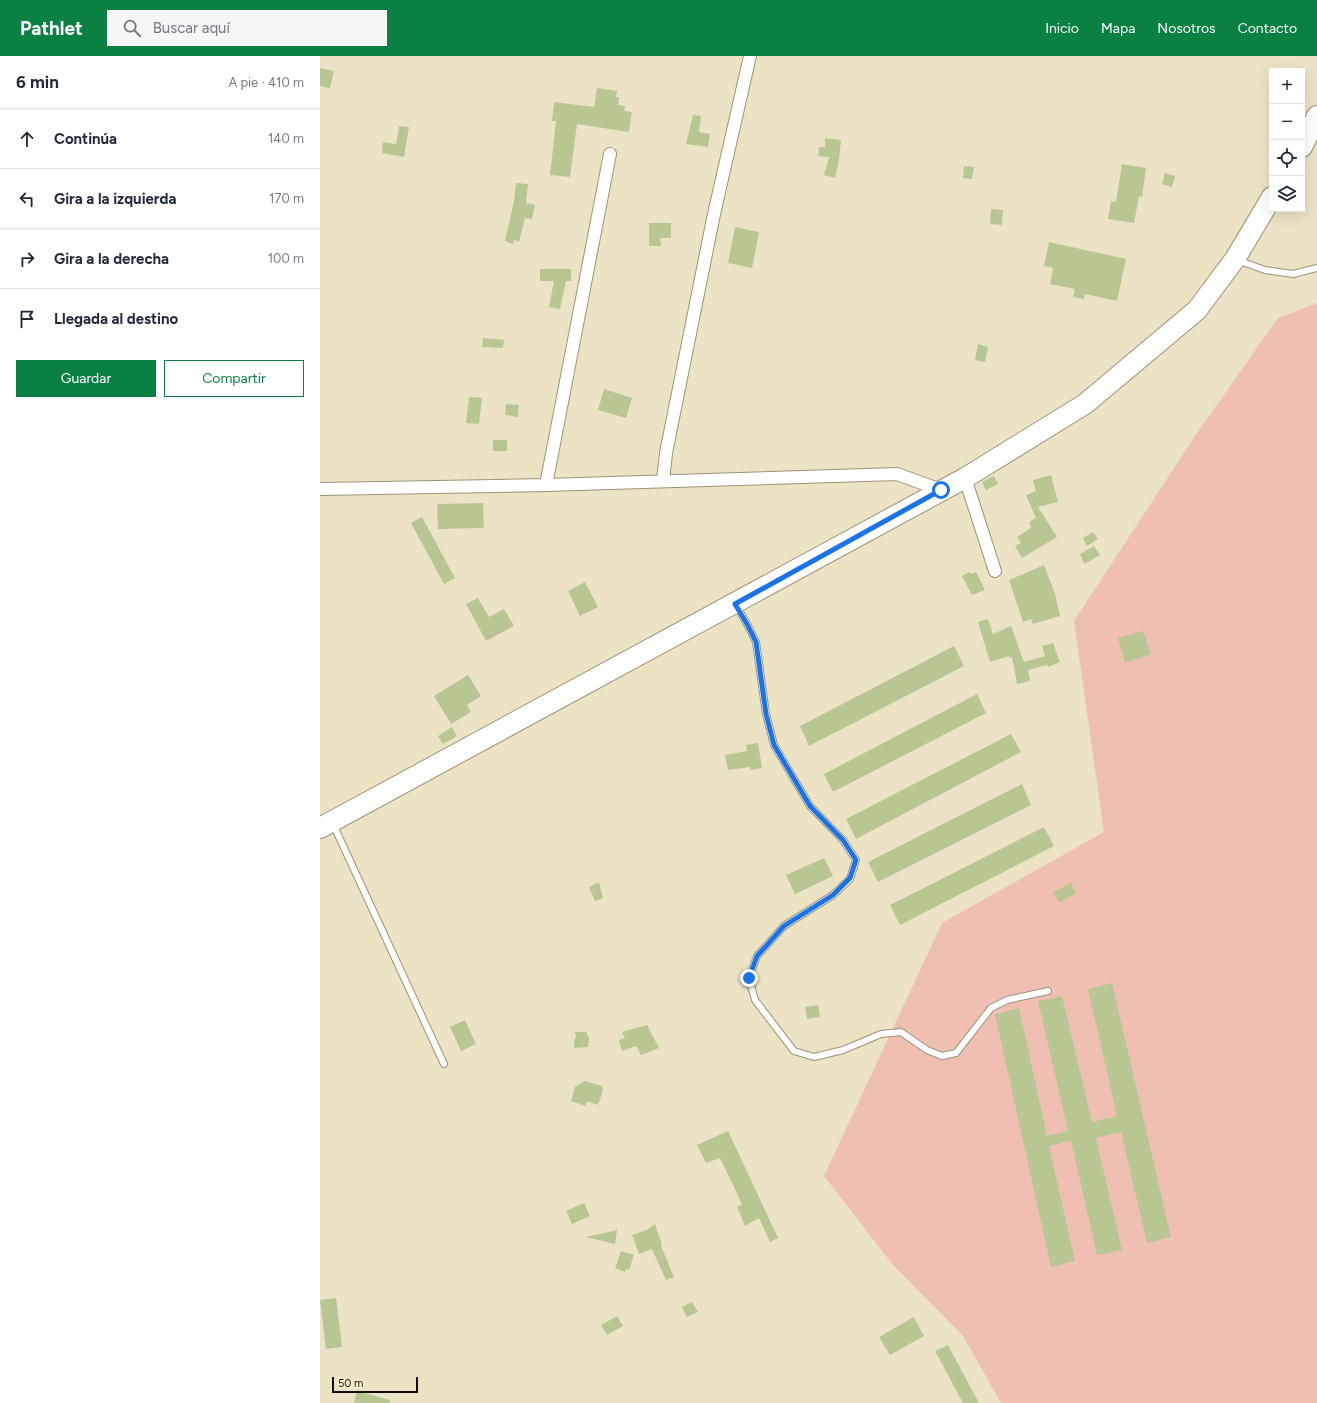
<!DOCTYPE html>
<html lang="es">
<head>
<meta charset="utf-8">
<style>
	body { margin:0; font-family:Figtree,sans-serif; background:#f6f6f7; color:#1f2937 }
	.controls { position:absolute; right:12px; top:12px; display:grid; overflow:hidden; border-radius:0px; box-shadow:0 4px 16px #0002 }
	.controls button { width:36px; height:36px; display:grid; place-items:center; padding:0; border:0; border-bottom:1px solid #e0e1e3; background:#fff; color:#1f2937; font:20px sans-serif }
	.scale { position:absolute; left:12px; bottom:10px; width:86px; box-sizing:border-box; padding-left:4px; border:2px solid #110e04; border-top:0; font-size:11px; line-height:14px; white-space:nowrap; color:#110e04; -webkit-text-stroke:3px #f9f0d2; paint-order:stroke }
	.stop { position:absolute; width:12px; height:12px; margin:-9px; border:3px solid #1a73e8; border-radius:50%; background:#fff }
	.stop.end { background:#1a73e8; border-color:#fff; box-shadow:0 1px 4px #0008 }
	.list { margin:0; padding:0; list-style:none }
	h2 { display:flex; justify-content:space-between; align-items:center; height:52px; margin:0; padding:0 16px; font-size:17px }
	h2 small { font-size:13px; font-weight:400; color:#747a83 }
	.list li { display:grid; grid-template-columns:26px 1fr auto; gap:12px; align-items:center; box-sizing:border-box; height:60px; padding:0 16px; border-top:1px solid #e0e1e3 }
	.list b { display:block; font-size:15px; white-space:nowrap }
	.list em { font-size:13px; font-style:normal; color:#747a83 }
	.actions { display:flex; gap:8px; padding:12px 16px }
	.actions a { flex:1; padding:9px 0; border:1px solid #0b8043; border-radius:0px; text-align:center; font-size:14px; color:#0b8043 }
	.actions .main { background:#0b8043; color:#fff }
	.icon { flex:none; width:22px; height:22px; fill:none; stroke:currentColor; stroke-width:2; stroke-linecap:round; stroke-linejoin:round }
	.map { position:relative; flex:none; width:997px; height:1347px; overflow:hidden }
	header { display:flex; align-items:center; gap:24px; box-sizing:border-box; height:56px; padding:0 20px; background:#0b8043; color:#fff }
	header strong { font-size:19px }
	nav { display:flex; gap:22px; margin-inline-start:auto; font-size:14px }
	.search { width:280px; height:36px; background:#f6f6f7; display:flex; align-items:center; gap:10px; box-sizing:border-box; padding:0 14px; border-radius:0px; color:#747a83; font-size:15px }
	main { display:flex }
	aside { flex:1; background:#fff }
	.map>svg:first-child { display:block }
	.green { fill:#efbfb1 }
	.building { fill:#b8c792 }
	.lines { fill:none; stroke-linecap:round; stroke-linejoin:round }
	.lane-casing { stroke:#9b9377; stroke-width:8 }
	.street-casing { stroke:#9b9377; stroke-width:14 }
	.primary-casing { stroke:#9b9377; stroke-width:22 }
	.lane { stroke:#fff; stroke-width:6 }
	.street { stroke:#fff; stroke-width:12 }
	.primary { stroke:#fff; stroke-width:20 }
	.route { stroke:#1a73e8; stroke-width:5 }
</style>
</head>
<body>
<header>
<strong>Pathlet</strong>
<div class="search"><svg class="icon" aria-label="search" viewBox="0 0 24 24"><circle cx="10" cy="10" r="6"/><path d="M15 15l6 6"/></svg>Buscar aquí</div>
<nav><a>Inicio</a><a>Mapa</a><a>Nosotros</a><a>Contacto</a></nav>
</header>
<main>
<aside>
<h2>6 min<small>A pie · 410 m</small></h2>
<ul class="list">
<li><svg class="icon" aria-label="ahead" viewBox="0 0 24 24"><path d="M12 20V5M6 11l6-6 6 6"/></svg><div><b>Continúa</b></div><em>140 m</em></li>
<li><svg class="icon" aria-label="left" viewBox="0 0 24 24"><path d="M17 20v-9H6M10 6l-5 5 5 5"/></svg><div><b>Gira a la izquierda</b></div><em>170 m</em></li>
<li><svg class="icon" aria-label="right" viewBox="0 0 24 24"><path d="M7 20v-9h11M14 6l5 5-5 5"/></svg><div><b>Gira a la derecha</b></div><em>100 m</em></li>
<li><svg class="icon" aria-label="arrive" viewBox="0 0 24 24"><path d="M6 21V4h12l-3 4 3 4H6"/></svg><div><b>Llegada al destino</b></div></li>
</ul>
<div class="actions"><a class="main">Guardar</a><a>Compartir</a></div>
</aside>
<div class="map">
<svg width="997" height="1347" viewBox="0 0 997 1347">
	<rect width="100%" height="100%" fill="#ece3c5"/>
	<path class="green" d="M997 247V1347H681L643 1280 573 1209 504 1120 622 867 784 776 754 565 875 380 958 262Z"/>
	<path class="building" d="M0 12 14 15 10 32 0 30Z
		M277 32 297 35 296 41H299L298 49 305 50 304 55 312 56 309 76 257 68 250 121 230 119 236 65H232L234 46 274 51Z
		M373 59 381 60 379 76 390 78 388 91 366 88Z
		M79 70 89 71 84 101 62 97 63 86 76 88Z
		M505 82 521 84 519 104 515 122 504 119 509 101 498 100 499 91H505Z
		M802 108 826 112 822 141 819 140 814 167 788 163 791 145 796 146Z
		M644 110 654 111 652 123 643 122Z
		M845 117 855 120 852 131 842 128Z
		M196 127 208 128 206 147 215 149 212 163 205 162 199 186 194 184 193 188 185 185 194 145Z
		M671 153 683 154 682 169 670 168Z
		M329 167H351V182H340L341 190H329Z
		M415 171 439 176 432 212 408 207Z
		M729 186 806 203 797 245 765 238 764 243 753 241 755 233 730 228 733 212 724 210Z
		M220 213H251V225H246L240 253 229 251 234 225H220Z
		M163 282 184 284 183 292 162 291Z
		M658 288 668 291 665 306 655 304Z
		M284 333 312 342 306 362 278 354Z
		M149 341 162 342 159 368 146 367Z
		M186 348 199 349 198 361 185 359Z
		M173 384H187V395H173Z
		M731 419 738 446 718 451 737 481 702 502 695 490 701 487 697 481 711 472 709 466 716 462 706 439 716 435 713 424Z
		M674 420 678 428 666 434 662 426Z
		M163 447 164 472 118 473 117 448Z
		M102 461 135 522 124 528 91 467Z
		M773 476 778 483 767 490 763 482Z
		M774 490 780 499 764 508 760 498Z
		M724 509 735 538 740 560 713 568 711 563 703 566 689 524Z
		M649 516 651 518 656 516 665 534 652 539 642 520Z
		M265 526 278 551 260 560 248 535Z
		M158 542 169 561 184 553 194 570 166 585 146 548Z
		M668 563 673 578 691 570 704 606 725 600 722 590 733 587 740 606 728 611 727 609 708 614 710 625 697 628 692 601 690 602 689 600 670 606 658 566Z
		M823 575 831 598 805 607 798 582Z
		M634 590 644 610 489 690 480 670Z
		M148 619 161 640 147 649 151 656 131 668 114 640Z
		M657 638 666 657 513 736 504 718Z
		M132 671 137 680 123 688 118 680Z
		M691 678 701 696 536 783 526 763Z
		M438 687 442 712 431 714 430 711 408 714 405 699 427 695 426 689Z
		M702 728 711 749 558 826 548 806Z
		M724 771 734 790 580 869 570 849Z
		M504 802 513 820 475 838 466 819Z
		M279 826 283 842 275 845 269 831Z
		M751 827 756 837 739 847 733 836Z
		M792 927 851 1181 827 1187 801 1076 776 1082 802 1194 777 1199 751 1085 729 1090 755 1205 731 1211 675 958 699 952 727 1080 748 1075 718 945 742 940 772 1066 797 1060 768 933Z
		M498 949 500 961 487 963 485 951Z
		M145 964 156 988 141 995 130 971Z
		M327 969 339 992 321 999 316 990 302 995 299 984 305 982 302 976Z
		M255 976H266L269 982 268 991 254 992V984L256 981Z
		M265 1025 282 1030 283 1035 278 1049 267 1045 265 1050 251 1045 255 1031Z
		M408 1075 458 1182 450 1186 439 1162 425 1170 417 1151 422 1148 400 1102 386 1107 377 1089Z
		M264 1147 270 1160 252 1168 246 1155Z
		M335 1168 342 1189 341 1190 354 1221 346 1224 332 1193 319 1198 312 1179 327 1174Z
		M297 1174 295 1188 266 1181Z
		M301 1195 314 1199 309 1214 306 1213 305 1216 295 1212Z
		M16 1242 22 1291 6 1293 0 1244Z
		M372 1246 378 1256 367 1261 362 1251Z
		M297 1260 303 1270 287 1279 281 1269Z
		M594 1261 604 1280 570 1299 559 1281Z
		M628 1289 659 1347H643L615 1295Z
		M37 1335 70 1344V1347H34Z"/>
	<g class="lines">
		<g class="lane-casing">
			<path id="lane" d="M917 204 945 214 973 218 997 212
				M416 549 427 568 436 586 446 658 454 689 490 750 523 784 536 804 530 823 513 839 464 870 437 900 429 922 435 944 474 995 494 1001 523 994 561 978 581 976 607 994 622 1000 636 997 671 952 687 944 728 935
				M13 768 124 1008"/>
		</g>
		<g class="street-casing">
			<path id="street" d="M645 422 675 515
				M343 425 346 397 394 158 430 0
				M226 429 290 98
				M0 433 226 429 577 418 621 434"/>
		</g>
		<g class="primary-casing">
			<path id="primary" d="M982 91 997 60
				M0 772 645 422 765 348 877 254 915 203 952 141"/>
		</g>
		<use href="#lane" class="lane"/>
		<use href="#street" class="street"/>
		<use href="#primary" class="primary"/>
	</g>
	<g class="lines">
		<path class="route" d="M429 922 437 900 464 870 513 839 530 822 536 804 523 784 490 750 454 689 446 658 436 586 427 568 415 548 621 434"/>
	</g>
</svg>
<div class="controls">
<button>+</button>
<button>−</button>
<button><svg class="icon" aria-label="locate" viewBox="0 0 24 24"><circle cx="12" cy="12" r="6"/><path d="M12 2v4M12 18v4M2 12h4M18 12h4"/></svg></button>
<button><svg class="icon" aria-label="layers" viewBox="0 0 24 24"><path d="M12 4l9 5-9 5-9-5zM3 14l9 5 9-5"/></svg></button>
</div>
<div class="scale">50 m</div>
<div class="stop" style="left:621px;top:434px"></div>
<div class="stop end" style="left:429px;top:922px"></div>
</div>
</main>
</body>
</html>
